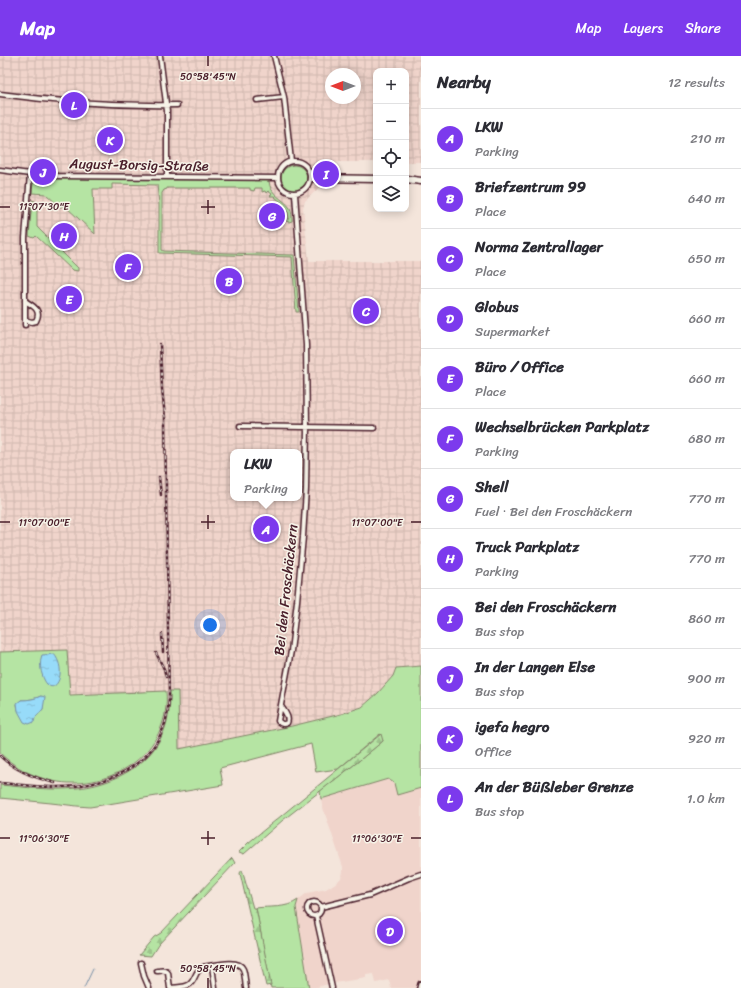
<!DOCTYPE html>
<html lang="en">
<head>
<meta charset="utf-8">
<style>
	body { margin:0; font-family:Sriracha,sans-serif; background:#f2f2f3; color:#2b2b33 }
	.controls { position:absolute; right:12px; top:12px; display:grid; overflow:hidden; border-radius:8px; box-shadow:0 2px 10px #0003 }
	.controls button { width:36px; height:36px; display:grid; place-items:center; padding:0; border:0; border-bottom:1px solid #e1e1e2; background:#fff; color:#2b2b33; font:20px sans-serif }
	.compass { position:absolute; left:325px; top:12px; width:36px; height:36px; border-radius:50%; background:#fff; box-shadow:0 2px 10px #0003; rotate:270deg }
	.you { position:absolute; left:210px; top:569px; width:14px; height:14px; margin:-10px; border:3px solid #fff; border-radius:50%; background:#1a73e8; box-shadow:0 0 0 6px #1a73e833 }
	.badge { display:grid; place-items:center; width:26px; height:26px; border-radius:50%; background:#7c3aed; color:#fff; font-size:13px; font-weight:700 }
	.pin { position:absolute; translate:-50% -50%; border:2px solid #fff; box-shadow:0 1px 4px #0006 }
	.popup { position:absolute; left:230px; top:393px; width:72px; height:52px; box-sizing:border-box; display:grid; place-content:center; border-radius:8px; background:#fff; filter:drop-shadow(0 1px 3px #0005); font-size:13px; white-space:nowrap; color:#7c7c81 }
	.popup b { font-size:15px; color:#2b2b33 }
	.popup::after { content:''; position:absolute; left:50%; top:100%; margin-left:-8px; border:8px solid transparent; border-top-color:#fff }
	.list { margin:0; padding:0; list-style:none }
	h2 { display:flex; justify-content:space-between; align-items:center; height:52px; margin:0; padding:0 16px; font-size:17px }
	h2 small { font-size:13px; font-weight:400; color:#7c7c81 }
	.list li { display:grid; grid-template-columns:26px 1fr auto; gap:12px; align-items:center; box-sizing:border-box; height:60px; padding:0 16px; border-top:1px solid #e1e1e2 }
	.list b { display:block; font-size:15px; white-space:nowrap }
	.list p { margin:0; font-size:13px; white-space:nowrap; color:#7c7c81 }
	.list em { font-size:13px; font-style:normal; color:#7c7c81 }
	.icon { flex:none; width:22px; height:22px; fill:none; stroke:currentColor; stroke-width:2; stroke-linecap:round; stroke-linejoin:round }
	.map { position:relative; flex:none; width:421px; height:932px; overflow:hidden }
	header { display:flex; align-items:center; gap:24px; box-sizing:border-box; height:56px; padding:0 20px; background:#7c3aed; color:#fff }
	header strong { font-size:19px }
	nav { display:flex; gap:22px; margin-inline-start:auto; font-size:14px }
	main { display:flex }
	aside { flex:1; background:#fff }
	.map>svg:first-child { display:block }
	.built { fill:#f0d4cb }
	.industrial { fill:url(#industrial-grid); fill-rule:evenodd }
	.green { fill:#b5e4a3; stroke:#808267; fill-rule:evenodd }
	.forest { fill:url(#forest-firs); stroke:#808267 }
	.water { fill:url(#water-ripples); stroke:#7890a7 }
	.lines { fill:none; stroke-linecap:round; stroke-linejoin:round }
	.stream { stroke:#7890a7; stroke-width:1 }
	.minor-casing { stroke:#4a1f2b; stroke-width:7 }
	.major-casing { stroke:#4a1f2b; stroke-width:8 }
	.highway-casing { stroke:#4a1f2b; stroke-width:9 }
	.minor { stroke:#f7f3e8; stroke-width:4 }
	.major { stroke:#f7f3e8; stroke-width:5 }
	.highway { stroke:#f7f3e8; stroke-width:6 }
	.rail-casing { stroke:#4a1f2b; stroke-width:2.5 }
	.rail { stroke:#f7f3e8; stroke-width:1; stroke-dasharray:3; stroke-linecap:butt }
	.ticks { fill:none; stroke:#4a1f2b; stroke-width:1.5 }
	.labels { text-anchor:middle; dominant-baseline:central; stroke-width:3; stroke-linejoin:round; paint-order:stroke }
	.street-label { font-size:14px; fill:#4a1f2b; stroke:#f7f3e8 }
	.ticks-label { font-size:10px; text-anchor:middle; fill:#4a1f2b; stroke:#f7f3e8; stroke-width:3; stroke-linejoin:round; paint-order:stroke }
</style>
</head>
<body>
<header>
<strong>Map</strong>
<nav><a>Map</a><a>Layers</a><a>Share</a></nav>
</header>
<main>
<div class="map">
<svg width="421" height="932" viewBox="0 0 421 932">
	<defs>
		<pattern id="industrial-grid" width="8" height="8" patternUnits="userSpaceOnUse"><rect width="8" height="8" fill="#f0d4cb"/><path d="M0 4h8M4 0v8" fill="none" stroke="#cfb6ae"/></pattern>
		<pattern id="forest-firs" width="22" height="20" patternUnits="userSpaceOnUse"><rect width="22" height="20" fill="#b5e4a3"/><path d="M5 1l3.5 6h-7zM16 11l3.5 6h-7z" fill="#9dc38c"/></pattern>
		<pattern id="water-ripples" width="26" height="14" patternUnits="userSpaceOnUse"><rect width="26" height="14" fill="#97dbf9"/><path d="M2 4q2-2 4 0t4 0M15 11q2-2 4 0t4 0" fill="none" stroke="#84bcd6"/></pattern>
	</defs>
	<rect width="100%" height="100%" fill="#f4e5db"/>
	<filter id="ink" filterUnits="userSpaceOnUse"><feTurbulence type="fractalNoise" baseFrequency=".025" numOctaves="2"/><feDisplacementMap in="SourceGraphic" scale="8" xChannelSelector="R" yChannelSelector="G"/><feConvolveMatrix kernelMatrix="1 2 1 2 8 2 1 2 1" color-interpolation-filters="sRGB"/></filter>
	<g filter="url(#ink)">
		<path class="built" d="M388 723 394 727 398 738 421 732V932H391L389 924 376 927 374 918 366 919V922L328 928 314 932H309L296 851 298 844 307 837 326 833 331 830 337 826 341 822 343 816V811L322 749 321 743Z"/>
		<path class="industrial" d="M0 0H421V106H406V15H376V106H336L338 128H323L305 145 303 152 309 205H421V610L396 612 393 620 378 637 362 651 341 658 292 670 179 693 177 635 70 639 67 594 0 596ZM331 18H355V42H331ZM233 396H299V442H233Z"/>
		<path class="green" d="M281 122a13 13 0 1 1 26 0a13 13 0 1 1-26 0Z
			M43 121 264 124 269 125C270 139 283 142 290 152 292 156 292 161 292 165L289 166 286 165V163H289L288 156 286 155 285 150 274 140H270L272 138 268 135 266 137 265 135 262 136V132H255L254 135 250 134V132H167V133L164 134 162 137V194L164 195 294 199 299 256H296L292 201 159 197V148L157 129 112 128V133H93L95 178 65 150 60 151 46 138 32 137C33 128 32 122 42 123Z
			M32 144 35 145 37 147V171L78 212V215L72 214 36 180 34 182 29 180Z
			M67 594 70 639 166 635C171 691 121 729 68 727 44 726 17 714 0 697V596ZM41 640 43 653 35 662 18 654 17 648 21 644C28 644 35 643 41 640Z
			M421 610V732L397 739 394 727 388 723 321 743 320 735 355 708 383 685 380 678 338 713 316 716 311 688 220 712 223 729 90 751 77 750 51 747 0 742V729C25 731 51 735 77 732 91 731 105 727 118 721 155 703 171 676 170 635H178L179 693 292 670 341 658 362 651 378 637 393 620 396 612Z
			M298 844 296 851 309 932H271L256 852C269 850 286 853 298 844Z"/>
		<path class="forest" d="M381 678 383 685 355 708 283 764 244 798 239 796 248 787Z
			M232 802 235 807 158 889 151 900 139 899 154 881 161 877Z
			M242 814 253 852H256L271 929 266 930 240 817Z"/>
		<path class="water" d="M54 598C70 618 51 648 42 618 40 612 40 604 42 599Z
			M41 640 45 641 43 653 35 662 34 666 29 668 24 666 18 655 17 647 21 644C28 644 35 643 41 640Z"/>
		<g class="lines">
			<path class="stream" d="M84 932 93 913"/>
			<g class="minor-casing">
				<path id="minor" d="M160 0 167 55V121
					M274 0 284 41 291 105
					M0 38C58 46 118 50 177 49
					M257 44 284 41
					M278 121a16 16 0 1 1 32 0a16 16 0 1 1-32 0Z
					M0 114 30 118 58 120 278 122
					M25 245C33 250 42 254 36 265L32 266 25 264
					M25 269V182L30 118
					M240 370 374 372
					M281 650C284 655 290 661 287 667 283 669 281 668 278 665L291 595 297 545 303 481 306 433 307 372 306 289 295 138
					M307 853a7 7 0 1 1 14 0a7 7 0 1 1-14 0Z
					M321 851 370 839 409 822 421 818
					M316 860 332 932
					M141 907 144 920 149 932
					M212 910 215 932
					M157 915C161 915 165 913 168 917L170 932
					M171 932C176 931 185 932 190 928 196 923 195 914 203 911 212 910 239 902 243 913 245 918 245 926 246 932"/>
			</g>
			<g class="major-casing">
				<path id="major" d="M420 932 421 928"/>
			</g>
			<g class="highway-casing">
				<path id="highway" d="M311 122 376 123
					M406 123 421 125"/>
			</g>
			<use href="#minor" class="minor"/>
			<use href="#major" class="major"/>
			<use href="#highway" class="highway"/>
			<g class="rail-casing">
				<path id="rail" d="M159 421 161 439
					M162 578 163 596
					M156 597 164 613 166 621
					M0 700C14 714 35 722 55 727
					M0 727C25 729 51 733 76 730 110 727 149 709 162 675 167 665 168 654 169 643L165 361 162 333 160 288"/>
			</g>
			<use href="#rail" class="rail"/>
		</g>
	</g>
	<path class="ticks" d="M208 0V10M208 144V158M0 151H10M201 151H215M208 459V473M0 466H10M201 466H215M411 466H421M208 775V789M0 782H10M201 782H215M411 782H421M208 922V932"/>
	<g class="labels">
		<g class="street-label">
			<text transform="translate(139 109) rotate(1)">August-Borsig-Straße</text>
			<text transform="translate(286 534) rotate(-84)">Bei den Froschäckern</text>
		</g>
	</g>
	<g class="ticks-label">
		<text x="208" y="24">50°58'45"N</text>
		<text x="44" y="154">11°07'30"E</text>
		<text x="377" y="470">11°07'00"E</text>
		<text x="44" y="470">11°07'00"E</text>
		<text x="44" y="786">11°06'30"E</text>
		<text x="377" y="786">11°06'30"E</text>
		<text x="208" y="916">50°58'45"N</text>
	</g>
</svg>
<div class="controls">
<button>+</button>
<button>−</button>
<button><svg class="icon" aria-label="locate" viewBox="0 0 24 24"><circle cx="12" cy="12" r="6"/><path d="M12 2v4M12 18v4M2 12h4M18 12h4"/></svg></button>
<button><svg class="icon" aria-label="layers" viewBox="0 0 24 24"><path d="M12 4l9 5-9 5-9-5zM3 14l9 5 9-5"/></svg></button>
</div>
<svg class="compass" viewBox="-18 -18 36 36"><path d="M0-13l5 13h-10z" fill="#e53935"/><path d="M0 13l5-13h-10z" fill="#7c7c81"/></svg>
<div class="you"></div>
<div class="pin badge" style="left:266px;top:473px">A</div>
<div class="popup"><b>LKW</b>Parking</div>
<div class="pin badge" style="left:229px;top:225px">B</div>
<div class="pin badge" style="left:366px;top:255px">C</div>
<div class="pin badge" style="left:390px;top:875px">D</div>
<div class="pin badge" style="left:69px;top:243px">E</div>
<div class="pin badge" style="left:128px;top:211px">F</div>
<div class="pin badge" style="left:272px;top:160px">G</div>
<div class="pin badge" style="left:64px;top:180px">H</div>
<div class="pin badge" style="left:326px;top:118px">I</div>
<div class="pin badge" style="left:43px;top:116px">J</div>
<div class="pin badge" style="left:110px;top:84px">K</div>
<div class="pin badge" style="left:74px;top:49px">L</div>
</div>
<aside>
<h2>Nearby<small>12 results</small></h2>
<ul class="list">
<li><span class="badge">A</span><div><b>LKW</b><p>Parking</p></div><em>210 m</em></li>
<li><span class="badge">B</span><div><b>Briefzentrum 99</b><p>Place</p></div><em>640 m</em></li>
<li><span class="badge">C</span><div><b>Norma Zentrallager</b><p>Place</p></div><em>650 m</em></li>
<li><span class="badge">D</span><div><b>Globus</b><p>Supermarket</p></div><em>660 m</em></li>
<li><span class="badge">E</span><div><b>Büro / Office</b><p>Place</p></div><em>660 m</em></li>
<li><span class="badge">F</span><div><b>Wechselbrücken Parkplatz</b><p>Parking</p></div><em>680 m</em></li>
<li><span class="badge">G</span><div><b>Shell</b><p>Fuel · Bei den Froschäckern</p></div><em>770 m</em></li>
<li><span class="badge">H</span><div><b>Truck Parkplatz</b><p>Parking</p></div><em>770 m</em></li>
<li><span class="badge">I</span><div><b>Bei den Froschäckern</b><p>Bus stop</p></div><em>860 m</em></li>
<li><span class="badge">J</span><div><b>In der Langen Else</b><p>Bus stop</p></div><em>900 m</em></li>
<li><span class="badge">K</span><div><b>igefa hegro</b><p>Office</p></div><em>920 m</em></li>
<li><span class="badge">L</span><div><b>An der Büßleber Grenze</b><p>Bus stop</p></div><em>1.0 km</em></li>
</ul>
</aside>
</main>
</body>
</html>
